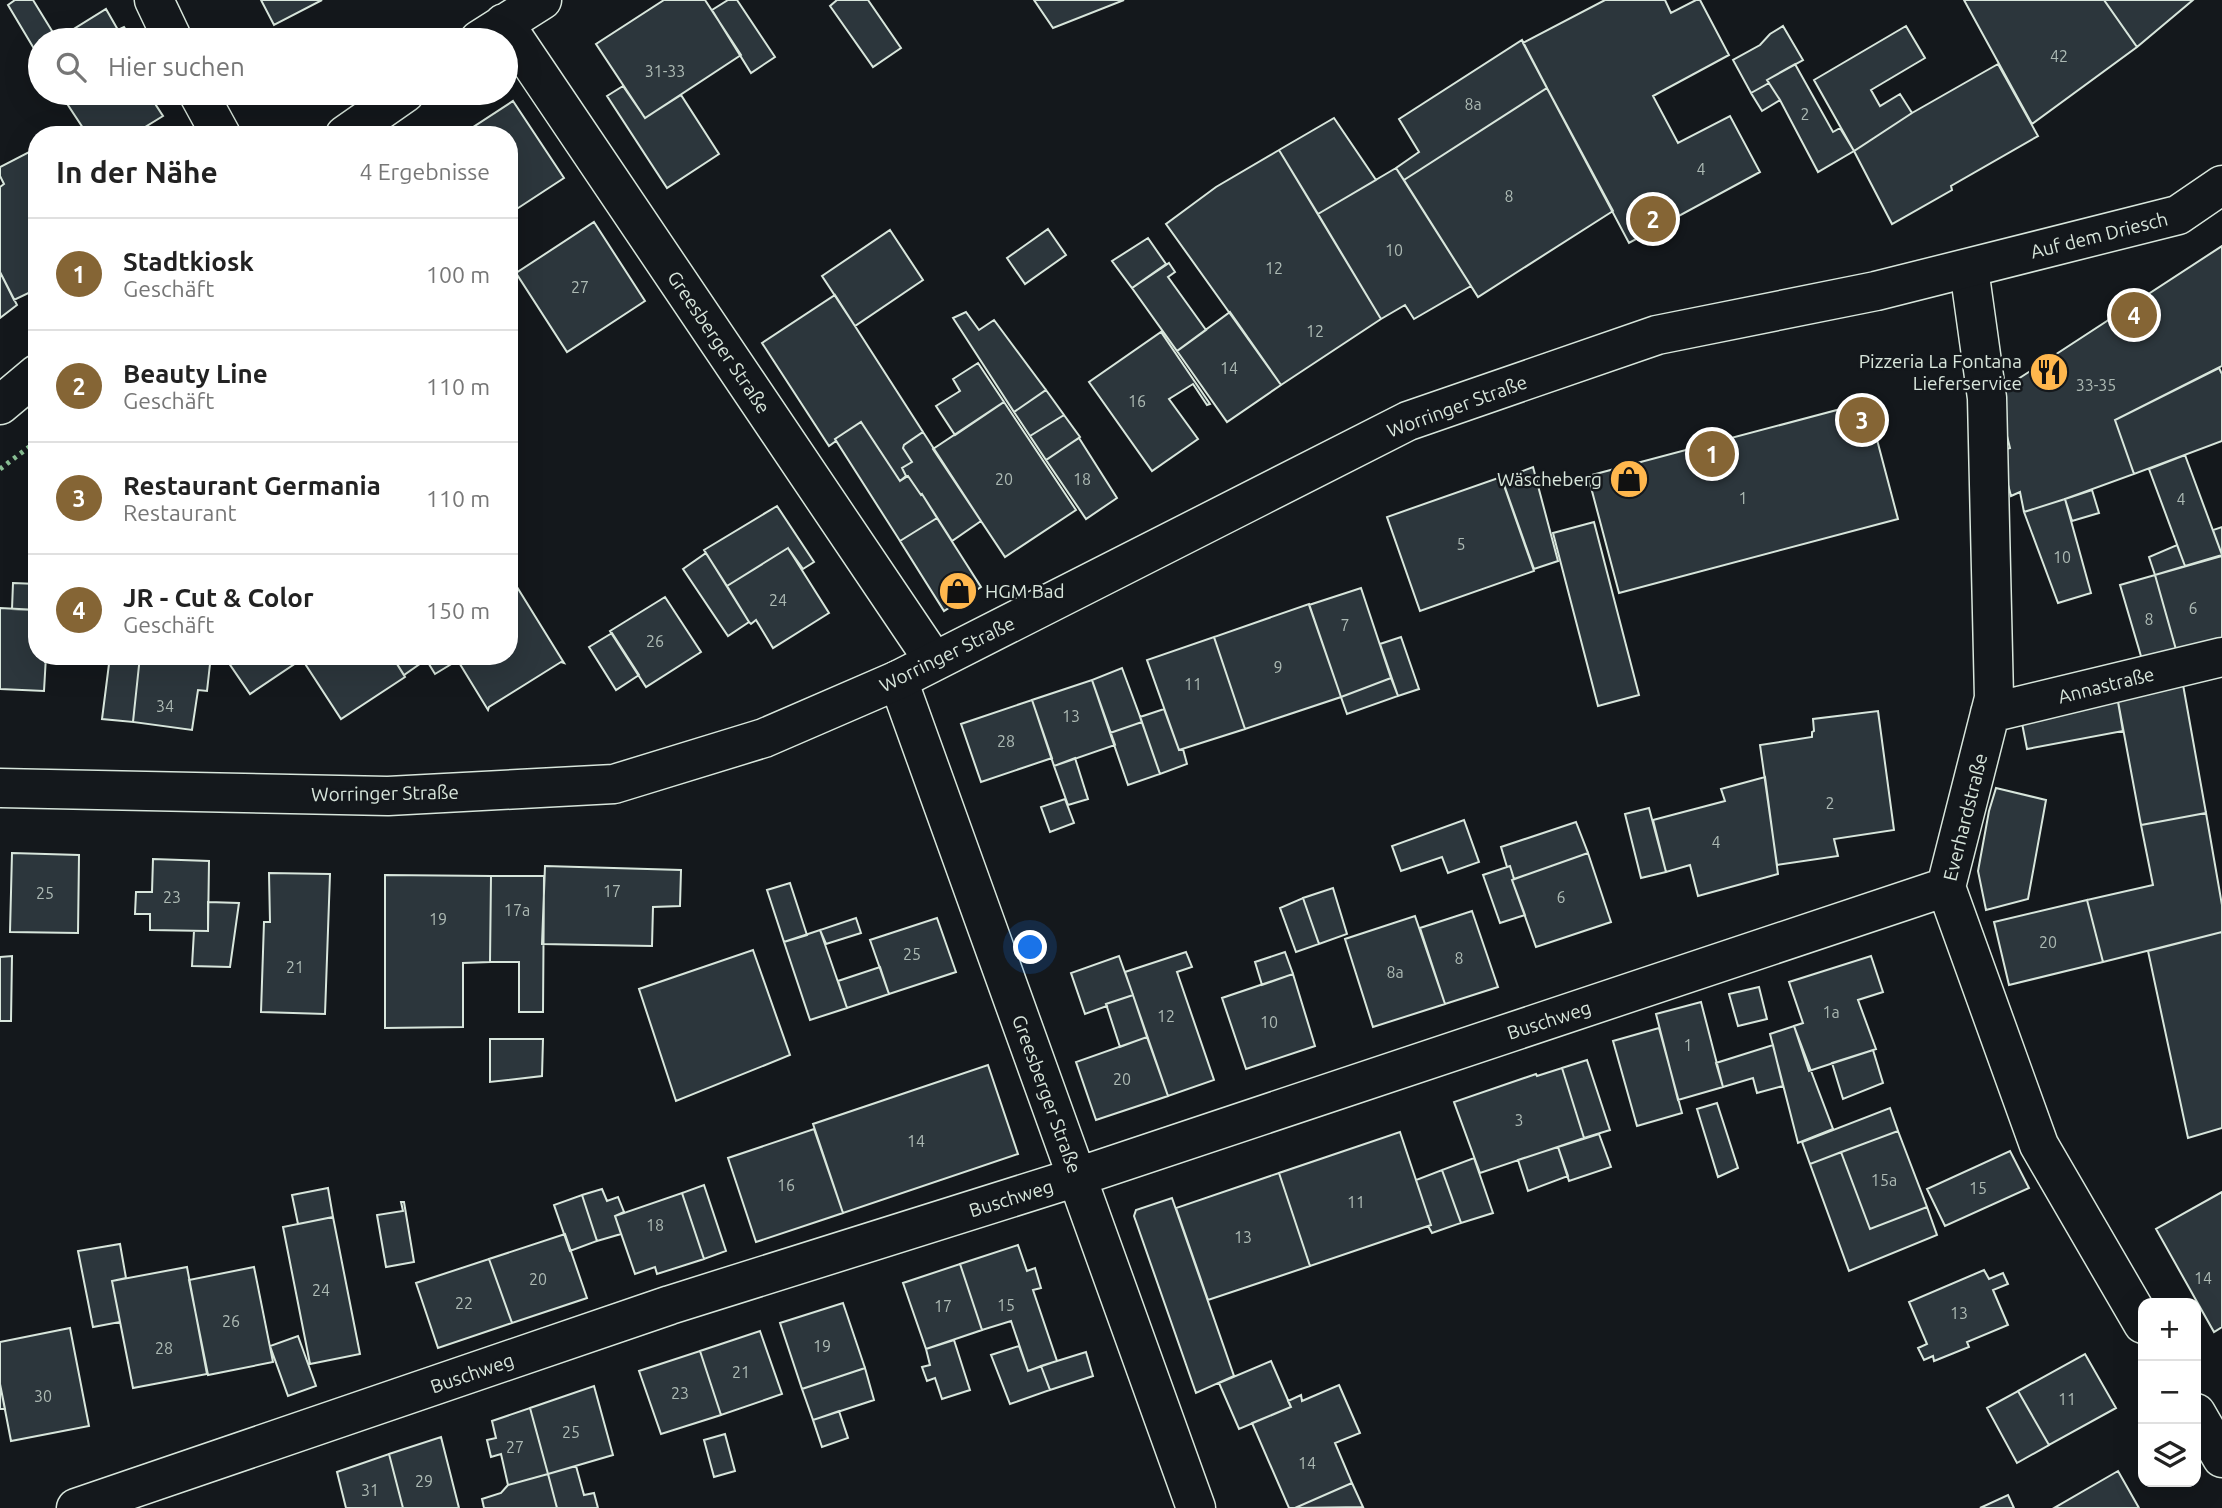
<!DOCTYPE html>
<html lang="de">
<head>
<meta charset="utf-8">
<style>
	body { margin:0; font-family:Ubuntu,sans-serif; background:#f6f6f6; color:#222 }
	.controls { position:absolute; right:21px; bottom:21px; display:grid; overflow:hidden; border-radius:14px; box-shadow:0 7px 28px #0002 }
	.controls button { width:63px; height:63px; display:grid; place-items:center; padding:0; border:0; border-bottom:2px solid #e0e0e0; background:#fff; color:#222; font:35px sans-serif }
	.you { position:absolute; left:1031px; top:948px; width:24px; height:24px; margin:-18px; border:5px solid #fff; border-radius:50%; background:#1a73e8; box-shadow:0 0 0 10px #1a73e833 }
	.badge { display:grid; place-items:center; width:46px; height:46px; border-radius:50%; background:#856535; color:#fff; font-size:23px; font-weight:700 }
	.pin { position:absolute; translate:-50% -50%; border:4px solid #fff; box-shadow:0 2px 7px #0006 }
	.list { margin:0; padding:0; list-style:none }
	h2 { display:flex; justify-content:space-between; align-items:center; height:91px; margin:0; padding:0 28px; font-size:30px }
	h2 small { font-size:23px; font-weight:400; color:#767676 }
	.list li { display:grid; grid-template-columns:46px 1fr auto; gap:21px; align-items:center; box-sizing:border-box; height:112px; padding:0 28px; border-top:2px solid #e0e0e0 }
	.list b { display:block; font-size:26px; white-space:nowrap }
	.list p { margin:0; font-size:23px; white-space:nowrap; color:#767676 }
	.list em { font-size:23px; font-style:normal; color:#767676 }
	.icon { flex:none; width:38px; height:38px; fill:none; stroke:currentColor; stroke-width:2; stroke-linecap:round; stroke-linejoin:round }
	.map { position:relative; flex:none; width:2222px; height:1508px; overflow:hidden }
	.search { position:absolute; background:#fff; box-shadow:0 7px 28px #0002; left:28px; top:28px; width:490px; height:77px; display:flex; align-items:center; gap:18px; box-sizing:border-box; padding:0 24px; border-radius:38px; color:#767676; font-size:26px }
	.panel { position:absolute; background:#fff; box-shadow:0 7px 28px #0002; left:28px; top:126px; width:490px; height:539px; border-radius:28px }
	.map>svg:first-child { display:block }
	.building { fill:#2c363c; stroke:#d8e6dc; stroke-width:2 }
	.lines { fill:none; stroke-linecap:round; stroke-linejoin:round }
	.minor-casing { stroke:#d8e6dc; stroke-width:41 }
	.major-casing { stroke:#d8e6dc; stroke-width:41 }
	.minor { stroke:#14181c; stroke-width:38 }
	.major { stroke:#14181c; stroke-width:38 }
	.hedge { stroke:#8ac095; stroke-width:5; stroke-dasharray:3.5 5; stroke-linecap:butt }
	.labels { text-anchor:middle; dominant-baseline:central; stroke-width:5; stroke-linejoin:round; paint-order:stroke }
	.number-label { font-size:16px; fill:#adbab4 }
	.street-label { font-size:19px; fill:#d8e6dc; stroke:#14181c }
	.poi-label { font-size:19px; fill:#d8e6dc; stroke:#14181c; text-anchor:end }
</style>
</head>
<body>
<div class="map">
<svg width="2222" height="1508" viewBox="0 0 2222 1508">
	<rect width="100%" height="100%" fill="#14181c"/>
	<path class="building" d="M15 0H33L57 39 40 40V50L36 52 8 5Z
		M261 0H322L274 25Z
		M664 0H705L741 55 645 118 596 44Z
		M728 0H737L775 57 751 73 712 10Z
		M837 0H868L901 48 873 67 830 6Z
		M1034 0H1124L1053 28Z
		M1605 0H1665L1671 13 1696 0H1700L1729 55 1653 96 1678 143 1730 116 1760 172 1629 243 1523 43Z
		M1964 0H2104L2137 47 2032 124Z
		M2104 0H2193L2137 47Z
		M106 9 118 30 124 27 129 35 120 40H56Z
		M1783 26 1803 60 1767 80 1769 83 1751 93 1733 60 1760 45 1770 34Z
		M1906 26 1925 58 1871 90 1880 106 1900 94 1912 113 1854 151 1814 80Z
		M1522 40 1547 88 1404 180 1396 168 1419 152 1399 119Z
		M1795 64 1833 132 1840 128 1854 151 1818 172 1780 100 1767 80Z
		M1998 64 2038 136 1951 186 1952 190 1892 224 1854 151 1912 113Z
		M1769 83 1780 100 1762 111 1751 93Z
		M623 86 645 118 681 95 719 154 667 188 607 96Z
		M1547 88 1613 211 1478 297 1404 180Z
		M60 93H148L163 116 132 135H72L83 128Z
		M513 101 564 178 509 214V135H461Z
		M1334 118 1376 180 1318 214 1279 150Z
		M33 150 37 156V278L33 280 37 289 14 300 0 272V187L4 184 0 176V167Z
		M1279 150 1381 319 1281 385 1166 224 1216 187Z
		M1396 168 1471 286 1414 319 1405 305 1381 319 1318 214Z
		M594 222 645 301 567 352 516 273Z
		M1048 229 1066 255 1025 284 1007 258Z
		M890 230 923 280 855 326 822 276Z
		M1148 238 1166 264 1132 288 1112 261Z
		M2222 246V366L2115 420 2134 474 2065 499 2024 512 2020 492 2011 496 1999 451 2010 448 2007 436 1995 424V394Z
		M1169 263 1175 272 1168 277 1206 330 1177 351 1132 288Z
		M0 272 17 305 0 318Z
		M835 295 923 432 904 445 903 448 912 462 902 468 906 476 900 481 861 422 835 439 836 441 829 446 762 343Z
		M966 312 979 330 994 320 1046 390 1014 412 953 318Z
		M1230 312 1281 385 1227 422 1177 351Z
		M1161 332 1210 404 1207 405 1193 384 1169 399 1198 439 1152 471 1089 382Z
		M978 363 1004 402 955 435 936 406 960 391 953 379Z
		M2219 368 2222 374V441L2134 474 2115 420Z
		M1046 390 1064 415 1030 436 1014 412Z
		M1004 402 1076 510 1005 557 933 449Z
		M1867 402 1898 519 1619 593 1588 476Z
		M1064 415 1080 437 1046 460 1030 436Z
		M861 422 900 481 908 476 921 495 922 494 937 518 900 541 835 439Z
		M923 432 981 521 952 541 922 494 921 495 908 476H906L902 468 912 462 903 448 904 445Z
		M1079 438 1117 498 1086 519 1046 460Z
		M2185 455 2222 555 2185 566 2149 469Z
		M1533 467 1558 561 1534 569 1502 479Z
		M1501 477 1534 571 1420 611 1387 517Z
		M2092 490 2099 513 2072 521 2065 499Z
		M2065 499 2091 593 2058 603 2024 512Z
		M777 506 814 562 803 569 788 548 727 586 704 550Z
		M937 518 981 587 944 611 900 541Z
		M1594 522 1639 695 1598 706 1553 533Z
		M2222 527V555L2213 530Z
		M2177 545 2185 566 2155 575 2149 557Z
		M788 548 829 613 773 648 756 620 751 624 749 622 727 586Z
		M706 553 749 622 728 636 683 569Z
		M2222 556V640L2177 653 2155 575Z
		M2155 575 2177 653 2143 663 2120 585Z
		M13 583 37 584V610L12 609Z
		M517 587 564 663 561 662 489 707 488 710 455 656H509V595L517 590 515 588Z
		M1361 588 1391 678 1341 697 1309 605Z
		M665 597 701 652 646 687 610 631Z
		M1309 604 1341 697 1245 729 1214 637Z
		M0 608 37 610V656H46L44 691 0 689Z
		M612 633 639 675 616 690 589 647Z
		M1214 637 1245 729 1179 750 1147 660Z
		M1401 637 1419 689 1398 696 1380 644Z
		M46 656H79V664L45 662Z
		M110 656H140L133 722 102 719Z
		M140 656 210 664 207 691 198 690 192 730 133 722Z
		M146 656H195L194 662Z
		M224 656H300L302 659 250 694Z
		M300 656H392L405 677 341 719Z
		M392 656H421L424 661 404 675Z
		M424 656H455L458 660 435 674Z
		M1122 668 1142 722 1110 733 1092 680Z
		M1391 678 1398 696 1347 714 1341 697Z
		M2182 679 2206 813 2141 825 2117 696Z
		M1092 680 1115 745 1054 766 1032 700Z
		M2117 696 2123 731 2027 749 2021 718Z
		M1032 700 1052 758 981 782 961 724Z
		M1164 709 1179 750 1183 749 1187 764 1160 774 1140 717Z
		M1878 711 1894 830 1834 839 1838 856 1777 865 1760 745 1812 737V732L1814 731 1813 719Z
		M1142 722 1160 774 1128 785 1110 733Z
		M1075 758 1088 799 1068 805 1054 766Z
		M1765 777 1778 874 1698 896 1690 865 1666 872 1653 820 1725 801 1721 789Z
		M1996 788 2046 800 2028 899 1986 910 1978 871 1989 811Z
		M1065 799 1074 823 1050 832 1041 807Z
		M1649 808 1666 872 1641 878 1625 814Z
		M2206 813 2222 905V932L2103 962 2087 900 2153 885 2141 825Z
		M1464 820 1479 862 1448 873 1442 857 1401 871 1392 846Z
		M1576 822 1588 853 1514 879 1510 866 1507 867 1501 847Z
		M12 853 79 855 78 933 10 932Z
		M1588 853 1611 922 1536 947 1512 880Z
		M153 859 209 861 208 931 150 930V914H135L136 892H152Z
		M545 866 681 870 680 906 653 907 652 946 542 944Z
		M1510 866 1514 879 1512 880 1525 915 1500 923 1483 875Z
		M269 873 330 874 325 1014 261 1012 264 922H270Z
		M385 875 491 876 490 962 463 963V1027L385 1028Z
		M491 876H544L543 1012H519V962H490Z
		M790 883 807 935 784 942 767 890Z
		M1333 888 1347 934 1319 944 1303 898Z
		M1303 898 1319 944 1296 952 1280 908Z
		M2087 900 2103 962 2009 985 1994 922Z
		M208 902 239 903 230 967 192 966 194 931H208Z
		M1472 911 1498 987 1445 1004 1420 928Z
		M1415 916 1445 1004 1373 1027 1345 939Z
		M856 918 861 933 826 944 820 930Z
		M937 918 956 972 889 994 870 940Z
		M820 930 847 1008 810 1020 784 942Z
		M2222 932V1128L2188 1138 2148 951Z
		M753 950 790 1055 676 1101 639 989Z
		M1186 952 1192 967 1177 972 1214 1080 1168 1096 1125 972Z
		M1285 952 1293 974 1262 985 1255 962Z
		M12 956 11 1021H0V957Z
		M1119 956 1133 995 1106 1004 1107 1006 1085 1014 1071 973Z
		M1871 956 1883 992 1858 1000 1876 1049 1809 1071 1794 1026 1803 1023 1789 982Z
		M880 967 889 994 847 1008 838 981Z
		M1293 974 1315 1046 1246 1069 1222 998Z
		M1759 987 1767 1019 1738 1026 1729 994Z
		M1133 995 1147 1037 1120 1047 1106 1004Z
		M1701 1002 1723 1087 1678 1100 1656 1014Z
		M1794 1026 1833 1129 1798 1143 1770 1034Z
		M1659 1028 1682 1113 1637 1126 1613 1041Z
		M1147 1037 1168 1096 1096 1120 1076 1062Z
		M490 1039H543L542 1076 490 1082Z
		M1773 1045 1783 1086 1757 1093 1753 1078 1723 1087 1716 1063Z
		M1873 1050 1883 1083 1843 1099 1832 1063Z
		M1587 1060 1610 1130 1584 1138 1562 1068Z
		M988 1065 1018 1154 843 1213 813 1124Z
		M1562 1068 1584 1138 1480 1173 1454 1102 1536 1074 1537 1076Z
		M1717 1103 1738 1168 1718 1177 1697 1109Z
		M1890 1108 1898 1131 1810 1164 1802 1142Z
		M814 1129 843 1213 756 1242 728 1158Z
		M1898 1131 1927 1207 1870 1229 1841 1152Z
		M1400 1132 1431 1225 1310 1266 1279 1173Z
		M1599 1134 1611 1167 1569 1181 1558 1147Z
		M1558 1147 1568 1176 1528 1191 1518 1160Z
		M2010 1151 2029 1188 1945 1226 1927 1189Z
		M1841 1152 1870 1229 1927 1207 1937 1235 1849 1271 1810 1164Z
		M1474 1158 1493 1213 1461 1223 1442 1170Z
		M1442 1170 1461 1223 1432 1233 1428 1226 1431 1225 1416 1180Z
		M1279 1173 1310 1266 1208 1300 1176 1208Z
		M704 1185 726 1251 704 1259 682 1193Z
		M328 1188 333 1217 298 1224 292 1195Z
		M602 1189 607 1201 618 1197 624 1212 615 1216 621 1234 597 1241 582 1195Z
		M2222 1192V1327L2214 1332 2156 1229Z
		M682 1193 704 1259 657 1274 655 1267 635 1274 615 1216Z
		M582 1195 597 1241 570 1251 554 1205Z
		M1172 1198 1234 1376 1196 1393 1134 1216 1136 1210Z
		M401 1202H404L414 1262 386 1267 377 1215 403 1211Z
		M333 1217 360 1354 310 1364 283 1227Z
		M565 1234 587 1298 512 1323 489 1259Z
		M120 1244 126 1278 112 1281 120 1322 93 1327 78 1251Z
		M1018 1245 1027 1271 1035 1268 1041 1288 1033 1290 1057 1361 1028 1371 1011 1321 982 1330 960 1264Z
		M489 1259 512 1323 438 1348 416 1283Z
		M960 1264 982 1330 926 1349 903 1283Z
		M187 1267 207 1374 133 1388 112 1281Z
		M254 1267 273 1362 208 1375 189 1280Z
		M1984 1270 1989 1279 2003 1273 2008 1284 1993 1290 2008 1325 1967 1342 1969 1347 1934 1361 1933 1356 1924 1360 1918 1348 1927 1344 1909 1302Z
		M843 1303 865 1368 802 1389 780 1323Z
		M70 1328 89 1426 11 1441 0 1384V1342Z
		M760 1331 782 1394 721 1415 700 1351Z
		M298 1336 316 1386 288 1396 270 1346Z
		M954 1340 970 1390 942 1399 935 1378 927 1381 922 1367 930 1365 926 1349Z
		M1019 1346 1028 1371 1041 1366 1050 1390 1010 1404 991 1355Z
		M700 1351 721 1415 661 1434 639 1371Z
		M1086 1352 1093 1376 1050 1390 1041 1366Z
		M2085 1354 2116 1408 2049 1445 2018 1391Z
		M1271 1361 1291 1407 1239 1429 1219 1383Z
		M865 1368 874 1400 813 1420 802 1389Z
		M0 1384 5 1409H0Z
		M1339 1385 1360 1433 1335 1443 1352 1483 1295 1508H1289L1252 1423 1291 1407 1288 1401 1301 1395 1302 1401Z
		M594 1386 613 1455 548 1474 530 1408Z
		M2018 1391 2049 1445 2017 1463 1987 1408Z
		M530 1408 548 1474 508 1485 501 1454 491 1457 487 1440 496 1438 492 1421Z
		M839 1411 848 1438 822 1447 813 1420Z
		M725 1434 735 1471 714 1477 704 1440Z
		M441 1437 459 1508H403L389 1454Z
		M389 1454 403 1508H346L337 1472Z
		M576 1466 584 1495 594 1493 598 1508H557L548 1474Z
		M2118 1471 2139 1508H2054Z
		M548 1474 557 1508H484L482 1499 501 1493 508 1485Z
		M1352 1483 1363 1507 1295 1508Z
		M2008 1495 2014 1508H1980Z"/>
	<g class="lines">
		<g class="minor-casing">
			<path id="minor" d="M154 0 173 40
				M504 23 934 661
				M479 40 542 0
				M198 93 221 135
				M345 135 405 93
				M1969 269 1987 398 1994 698 1946 887 2039 1145 2143 1324
				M0 405 37 374
				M898 680 1196 1508
				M1990 713 2222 657
				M2196 1413 2222 1458
				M76 1508 670 1305 1077 1177 1946 887"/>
		</g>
		<g class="major-casing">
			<path id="major" d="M0 788 388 796 614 784 764 738 898 680 1408 421 1657 335 1876 291 2178 215 2222 185"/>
		</g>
		<use href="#minor" class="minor"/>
		<use href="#major" class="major"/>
		<path class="hedge" d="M0 469 37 441"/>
	</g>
	<defs>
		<g id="restaurant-disc" transform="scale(2.0125)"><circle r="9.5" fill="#ffb74d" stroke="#14181c"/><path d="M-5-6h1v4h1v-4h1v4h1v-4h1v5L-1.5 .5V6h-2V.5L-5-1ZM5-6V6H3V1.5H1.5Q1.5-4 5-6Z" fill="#111"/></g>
		<g id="shop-disc" transform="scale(2.0125)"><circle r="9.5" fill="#ffb74d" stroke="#14181c"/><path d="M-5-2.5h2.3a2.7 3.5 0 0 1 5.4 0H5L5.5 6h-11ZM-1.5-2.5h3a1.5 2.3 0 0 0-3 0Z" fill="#111"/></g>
	</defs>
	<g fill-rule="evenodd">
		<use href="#restaurant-disc" x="2049" y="372"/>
		<use href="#shop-disc" x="1629" y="479"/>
		<use href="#shop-disc" x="958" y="591"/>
	</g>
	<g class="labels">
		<g class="number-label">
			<text x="2059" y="56">42</text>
			<text x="665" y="71">31-33</text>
			<text x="1473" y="104">8a</text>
			<text x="1805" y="114">2</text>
			<text x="1701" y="169">4</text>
			<text x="1509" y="196">8</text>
			<text x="1394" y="250">10</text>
			<text x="1274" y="268">12</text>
			<text x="580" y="287">27</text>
			<text x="1315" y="331">12</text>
			<text x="1229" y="368">14</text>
			<text x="2096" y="385">33-35</text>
			<text x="1137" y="401">16</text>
			<text x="1004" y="479">20</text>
			<text x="1082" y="479">18</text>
			<text x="1743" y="498">1</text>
			<text x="2181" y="499">4</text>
			<text x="1461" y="544">5</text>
			<text x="2062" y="557">10</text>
			<text x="778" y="600">24</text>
			<text x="2193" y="608">6</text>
			<text x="2149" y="619">8</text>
			<text x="1345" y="625">7</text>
			<text x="655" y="641">26</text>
			<text x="1278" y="667">9</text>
			<text x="1193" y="684">11</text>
			<text x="165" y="706">34</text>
			<text x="1071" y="716">13</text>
			<text x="1006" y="741">28</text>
			<text x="1830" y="803">2</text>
			<text x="1716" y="842">4</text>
			<text x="612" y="891">17</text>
			<text x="45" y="893">25</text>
			<text x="172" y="897">23</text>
			<text x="1561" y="897">6</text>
			<text x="517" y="910">17a</text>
			<text x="438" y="919">19</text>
			<text x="2048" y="942">20</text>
			<text x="912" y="954">25</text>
			<text x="1459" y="958">8</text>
			<text x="295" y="967">21</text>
			<text x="1395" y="972">8a</text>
			<text x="1831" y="1012">1a</text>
			<text x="1166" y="1016">12</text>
			<text x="1269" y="1022">10</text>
			<text x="1688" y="1045">1</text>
			<text x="1122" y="1079">20</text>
			<text x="1519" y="1120">3</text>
			<text x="916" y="1141">14</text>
			<text x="1884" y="1180">15a</text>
			<text x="786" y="1185">16</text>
			<text x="1978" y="1188">15</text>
			<text x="1356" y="1202">11</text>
			<text x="655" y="1225">18</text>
			<text x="1243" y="1237">13</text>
			<text x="2203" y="1278">14</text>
			<text x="538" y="1279">20</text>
			<text x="321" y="1290">24</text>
			<text x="464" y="1303">22</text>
			<text x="1006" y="1305">15</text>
			<text x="943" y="1306">17</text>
			<text x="1959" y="1313">13</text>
			<text x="231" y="1321">26</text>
			<text x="822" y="1346">19</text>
			<text x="164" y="1348">28</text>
			<text x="741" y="1372">21</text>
			<text x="680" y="1393">23</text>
			<text x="43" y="1396">30</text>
			<text x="2067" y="1399">11</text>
			<text x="571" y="1432">25</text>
			<text x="515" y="1447">27</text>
			<text x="1307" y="1463">14</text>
			<text x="424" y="1481">29</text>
			<text x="370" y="1490">31</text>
		</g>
		<g class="street-label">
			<text transform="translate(2099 235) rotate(-14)">Auf dem Driesch</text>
			<text transform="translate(719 342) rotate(56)">Greesberger Straße</text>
			<text transform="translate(1457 406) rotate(-20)">Worringer Straße</text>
			<text transform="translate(947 654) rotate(-26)">Worringer Straße</text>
			<text transform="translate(2106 685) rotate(-14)">Annastraße</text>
			<text transform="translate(385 793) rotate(-1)">Worringer Straße</text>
			<text transform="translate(1965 817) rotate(-76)">Everhardstraße</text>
			<text transform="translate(1549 1020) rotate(-18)">Buschweg</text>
			<text transform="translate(1047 1094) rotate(70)">Greesberger Straße</text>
			<text transform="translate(1011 1198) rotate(-17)">Buschweg</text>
			<text transform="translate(472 1373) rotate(-19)">Buschweg</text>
		</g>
		<g class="poi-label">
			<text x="2022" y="361">Pizzeria La Fontana<tspan x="2022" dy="22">Lieferservice</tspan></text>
			<text x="1602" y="479">Wäscheberg</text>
			<text x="985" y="591" text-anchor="start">HGM Bad</text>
		</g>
	</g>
</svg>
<div class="controls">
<button>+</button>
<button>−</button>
<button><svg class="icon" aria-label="layers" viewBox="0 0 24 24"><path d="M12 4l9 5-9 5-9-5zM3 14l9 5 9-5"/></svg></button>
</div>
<div class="you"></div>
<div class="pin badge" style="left:1712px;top:454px">1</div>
<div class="pin badge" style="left:1653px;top:219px">2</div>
<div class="pin badge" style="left:1862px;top:420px">3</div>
<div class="pin badge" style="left:2134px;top:315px">4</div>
<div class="search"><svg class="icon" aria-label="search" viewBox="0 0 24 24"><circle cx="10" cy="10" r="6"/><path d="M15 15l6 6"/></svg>Hier suchen</div>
<section class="panel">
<h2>In der Nähe<small>4 Ergebnisse</small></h2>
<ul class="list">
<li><span class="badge">1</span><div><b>Stadtkiosk</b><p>Geschäft</p></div><em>100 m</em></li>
<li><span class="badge">2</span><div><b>Beauty Line</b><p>Geschäft</p></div><em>110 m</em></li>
<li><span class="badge">3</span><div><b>Restaurant Germania</b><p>Restaurant</p></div><em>110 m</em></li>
<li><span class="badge">4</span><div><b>JR - Cut &amp; Color</b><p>Geschäft</p></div><em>150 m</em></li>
</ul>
</section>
</div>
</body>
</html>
